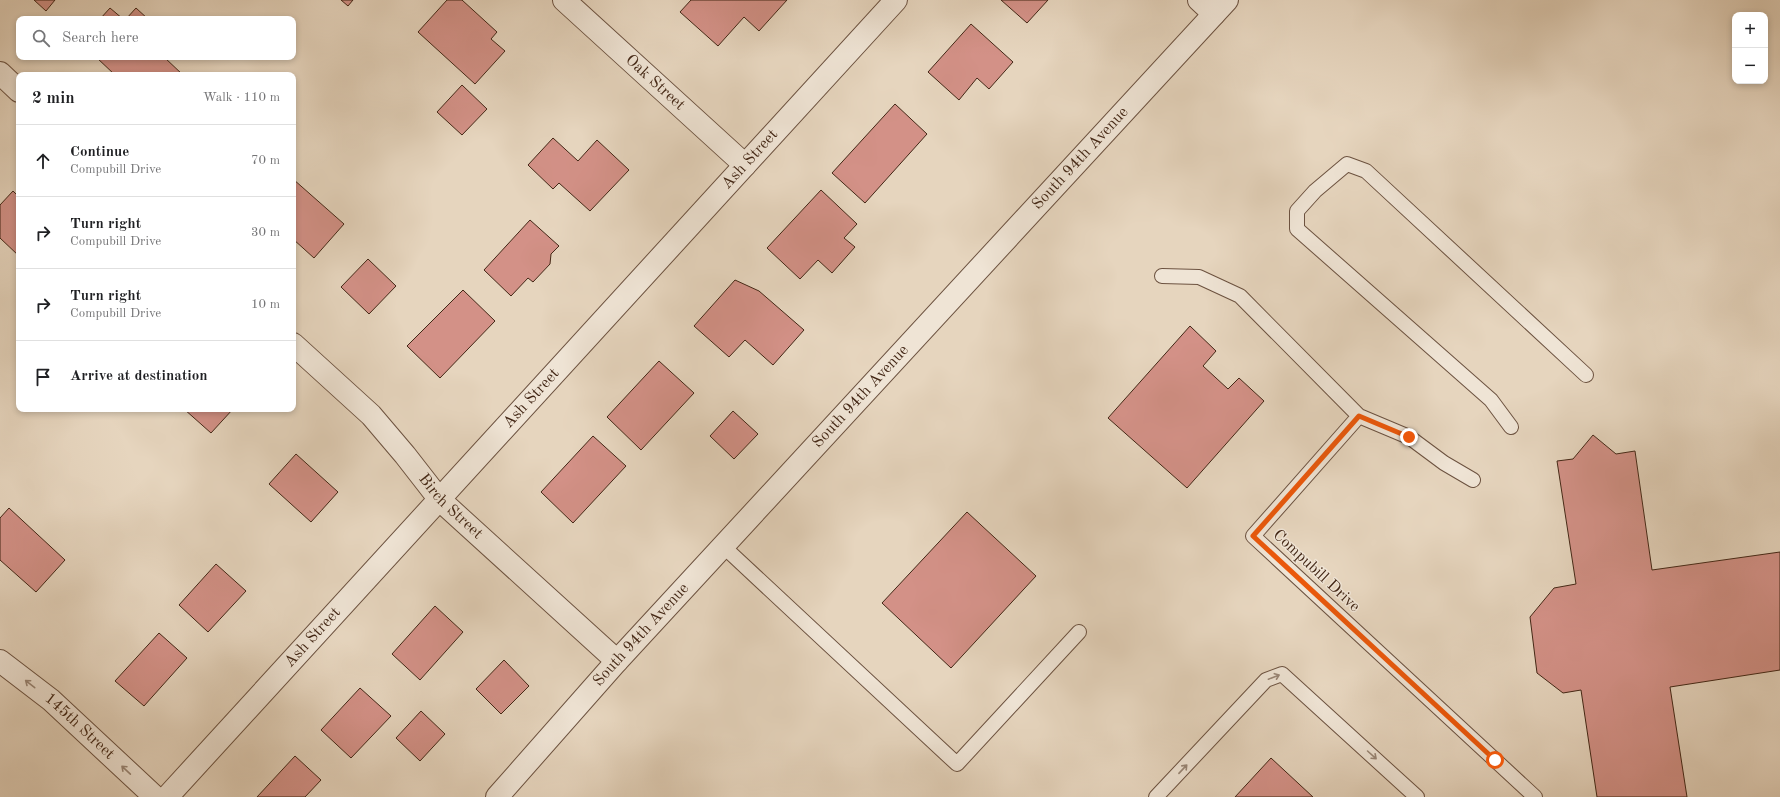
<!DOCTYPE html>
<html lang="en">
<head>
<meta charset="utf-8">
<style>
	body { margin:0; font-family:"Old Standard TT",serif; background:#f6f6f6; color:#202124 }
	.controls { position:absolute; right:12px; top:12px; display:grid; overflow:hidden; border-radius:8px; box-shadow:0 2px 6px #0003 }
	.controls button { width:36px; height:36px; display:grid; place-items:center; padding:0; border:0; border-bottom:1px solid #e0e0e0; background:#fff; color:#202124; font:20px sans-serif }
	.stop { position:absolute; width:12px; height:12px; margin:-9px; border:3px solid #ea580c; border-radius:50%; background:#fff }
	.stop.end { background:#ea580c; border-color:#fff; box-shadow:0 1px 4px #0008 }
	.list { margin:0; padding:0; list-style:none }
	h2 { display:flex; justify-content:space-between; align-items:center; height:52px; margin:0; padding:0 16px; font-size:17px }
	h2 small { font-size:13px; font-weight:400; color:#757577 }
	.list li { display:grid; grid-template-columns:26px 1fr auto; gap:12px; align-items:center; box-sizing:border-box; height:72px; padding:0 16px; border-top:1px solid #e0e0e0 }
	.list b { display:block; font-size:15px; white-space:nowrap }
	.list p { margin:0; font-size:13px; white-space:nowrap; color:#757577 }
	.list em { font-size:13px; font-style:normal; color:#757577 }
	.icon { flex:none; width:22px; height:22px; fill:none; stroke:currentColor; stroke-width:2; stroke-linecap:round; stroke-linejoin:round }
	.map { position:relative; flex:none; width:1780px; height:797px; overflow:hidden }
	.search { position:absolute; background:#fff; box-shadow:0 2px 6px #0003; left:16px; top:16px; width:280px; height:44px; display:flex; align-items:center; gap:10px; box-sizing:border-box; padding:0 14px; border-radius:8px; color:#757577; font-size:15px }
	.panel { position:absolute; background:#fff; box-shadow:0 2px 6px #0003; left:16px; top:72px; width:280px; height:340px; border-radius:8px }
	.map>svg:first-child { display:block }
	.building { fill:#d39187; stroke:#432716 }
	.lines { fill:none; stroke-linecap:round; stroke-linejoin:round }
	.lane-casing { stroke:#6c5240; stroke-width:16 }
	.street-casing { stroke:#6c5240; stroke-width:24 }
	.lane { stroke:#efe4d5; stroke-width:14 }
	.street { stroke:#efe4d5; stroke-width:22 }
	.oneway { stroke:#998676 }
	.route { stroke:#ea580c; stroke-width:5 }
	.labels { text-anchor:middle; dominant-baseline:central; stroke-width:3; stroke-linejoin:round; paint-order:stroke }
	.street-label { font-size:16px; fill:#432716; stroke:#efe4d5 }
</style>
</head>
<body>
<div class="map">
<svg width="1780" height="797" viewBox="0 0 1780 797">
	<rect width="100%" height="100%" fill="#e6d5be"/>
	<filter id="stains"><feTurbulence type="fractalNoise" baseFrequency=".005" numOctaves="4"/><feColorMatrix values="0 0 0 0 .2 0 0 0 0 .09 0 0 0 0 .02 0 0 0 .5 -.17"/></filter>
	<radialGradient id="worn" r=".72"><stop offset=".6" stop-color="#630" stop-opacity="0"/><stop offset="1" stop-color="#630" stop-opacity=".3"/></radialGradient>
	<path class="building" d="M34 0H55L46 11Z
		M341 0H353L348 6Z
		M447 0H462L497 32 491 39 505 51 475 84 418 32Z
		M691 0H787L759 31 744 17 718 46 680 12Z
		M1001 0H1048L1027 23Z
		M110 8 123 19H100Z
		M136 8 148 19H126Z
		M971 24 1013 62 989 89 977 78 959 100 928 72Z
		M96 57H164L183 75H115Z
		M462 85 487 109 462 135 437 112Z
		M895 104 927 134 865 203 832 173Z
		M553 138 578 161 597 140 629 170 590 211 559 183 553 189 528 165Z
		M293 179 344 224 314 258 293 239Z
		M821 190 857 224 844 238 855 247 832 273 818 260 800 279 767 248Z
		M13 191 19 197V256L0 238V205Z
		M530 220 559 246 551 254 550 264 533 282 528 278 511 296 484 270Z
		M368 259 396 286 369 314 341 287Z
		M735 280 759 291 804 330 773 365 745 340 729 357 694 326Z
		M463 290 495 321 440 378 407 346Z
		M1190 326 1216 351 1203 366 1228 389 1239 378 1264 401 1187 488 1108 418Z
		M659 361 694 393 641 450 607 417Z
		M184 409H233L211 433Z
		M733 411 758 434 734 459 710 436Z
		M1593 435 1616 454 1635 451 1652 570 1780 552V670L1670 687 1687 797H1597L1581 690 1563 693 1537 673 1530 617 1554 588 1576 584 1557 461 1573 459Z
		M593 436 626 466 573 523 541 492Z
		M296 454 338 492 311 522 269 484Z
		M9 508 65 560 36 592 0 560V518Z
		M967 512 1036 576 951 668 882 603Z
		M216 564 246 591 208 632 179 605Z
		M435 606 463 632 420 680 392 654Z
		M159 633 187 658 144 706 115 681Z
		M504 660 529 686 501 714 476 689Z
		M360 688 391 716 351 758 321 730Z
		M421 711 445 734 420 761 396 738Z
		M295 756 321 780 305 797H257Z
		M1271 758 1313 797H1235Z"/>
	<g class="lines">
		<g class="lane-casing">
			<path id="lane" d="M1162 276 1199 277 1240 296 1359 416
				M1511 427 1491 400 1297 229V211L1315 191 1347 164 1366 171 1586 375
				M1473 480 1444 463 1409 437 1359 416 1253 536 1535 797
				M723 546 957 764 1079 632
				M1156 797 1266 680 1282 674 1417 797"/>
		</g>
		<g class="street-casing">
			<g id="street">
				<path id="s1" d="M564 0 745 165"/>
				<path d="M1199 0 1214 14"/>
				<path d="M0 73 19 91"/>
				<path id="s2" d="M293 344 371 415 405 455 440 500 617 661"/>
				<path id="s3" d="M0 661 51 700 155 797"/>
				<path id="s4" d="M167 797 896 0"/>
				<path id="s5" d="M497 797 617 661 1227 0"/>
			</g>
		</g>
		<use href="#lane" class="lane"/>
		<use href="#street" class="street"/>
	</g>
	<defs><path id="oneway-shaft" d="M-6 0H5M1.5-3L5.5 0L1.5 3" fill="none" stroke-width="1.6" stroke-linecap="round" stroke-linejoin="round"/></defs>
	<g class="oneway">
		<use href="#oneway-shaft" transform="translate(1274 677) rotate(-21)"/>
		<use href="#oneway-shaft" transform="translate(30 684) rotate(-142)"/>
		<use href="#oneway-shaft" transform="translate(1372 755) rotate(42)"/>
		<use href="#oneway-shaft" transform="translate(1183 769) rotate(-47)"/>
		<use href="#oneway-shaft" transform="translate(126 770) rotate(-137)"/>
	</g>
	<g class="lines">
		<path class="route" d="M1409 437 1359 416 1253 536 1495 760"/>
	</g>
	<g class="labels">
		<g class="street-label">
			<text stroke="none"><textPath href="#s1" startOffset="123">Oak Street</textPath></text>
			<text stroke="none"><textPath href="#s4" startOffset="864">Ash Street</textPath></text>
			<text stroke="none"><textPath href="#s5" startOffset="865">South 94th Avenue</textPath></text>
			<text stroke="none"><textPath href="#s5" startOffset="541">South 94th Avenue</textPath></text>
			<text stroke="none"><textPath href="#s4" startOffset="540">Ash Street</textPath></text>
			<text stroke="none"><textPath href="#s2" startOffset="227">Birch Street</textPath></text>
			<text transform="translate(1316 571) rotate(43)">Compubill Drive</text>
			<text stroke="none"><textPath href="#s5" startOffset="217">South 94th Avenue</textPath></text>
			<text stroke="none"><textPath href="#s4" startOffset="216">Ash Street</textPath></text>
			<text stroke="none"><textPath href="#s3" startOffset="103">145th Street</textPath></text>
		</g>
	</g>
	<rect width="100%" height="100%" filter="url(#stains)"/>
	<rect width="100%" height="100%" fill="url(#worn)"/>
</svg>
<div class="controls">
<button>+</button>
<button>−</button>
</div>
<div class="stop" style="left:1495px;top:760px"></div>
<div class="stop end" style="left:1409px;top:437px"></div>
<div class="search"><svg class="icon" aria-label="search" viewBox="0 0 24 24"><circle cx="10" cy="10" r="6"/><path d="M15 15l6 6"/></svg>Search here</div>
<section class="panel">
<h2>2 min<small>Walk · 110 m</small></h2>
<ul class="list">
<li><svg class="icon" aria-label="ahead" viewBox="0 0 24 24"><path d="M12 20V5M6 11l6-6 6 6"/></svg><div><b>Continue</b><p>Compubill Drive</p></div><em>70 m</em></li>
<li><svg class="icon" aria-label="right" viewBox="0 0 24 24"><path d="M7 20v-9h11M14 6l5 5-5 5"/></svg><div><b>Turn right</b><p>Compubill Drive</p></div><em>30 m</em></li>
<li><svg class="icon" aria-label="right" viewBox="0 0 24 24"><path d="M7 20v-9h11M14 6l5 5-5 5"/></svg><div><b>Turn right</b><p>Compubill Drive</p></div><em>10 m</em></li>
<li><svg class="icon" aria-label="arrive" viewBox="0 0 24 24"><path d="M6 21V4h12l-3 4 3 4H6"/></svg><div><b>Arrive at destination</b></div></li>
</ul>
</section>
</div>
</body>
</html>
